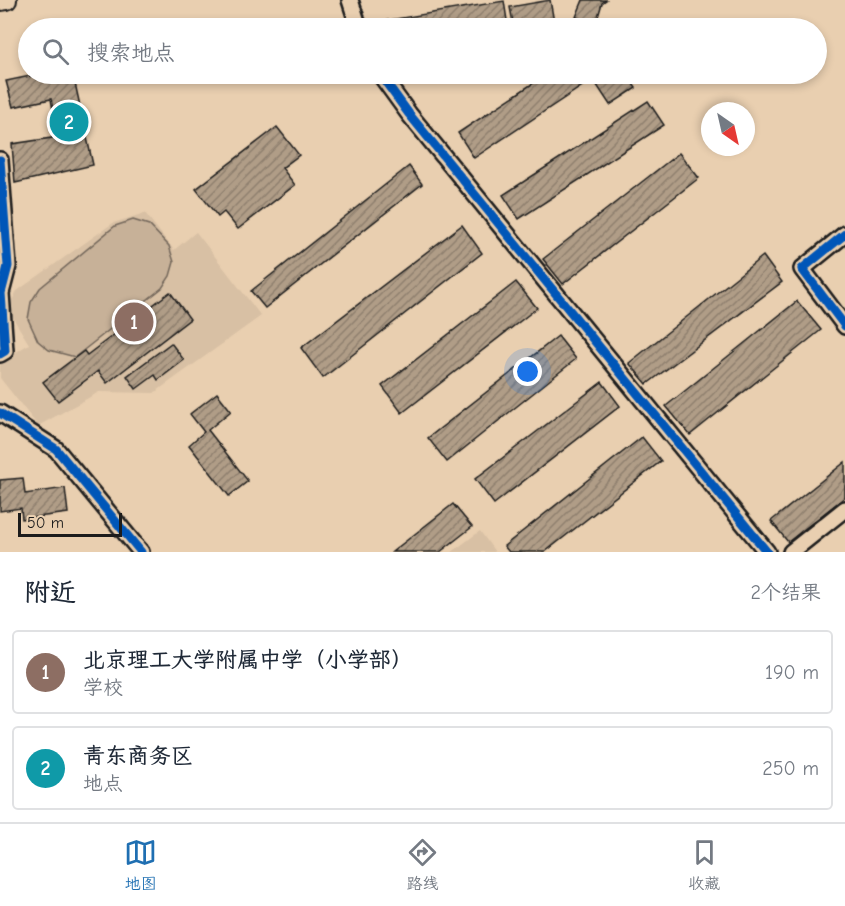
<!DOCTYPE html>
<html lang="zh">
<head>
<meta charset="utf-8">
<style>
	body { margin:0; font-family:"Comic Neue","LXGW WenKai TC",sans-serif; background:#f2f2f3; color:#1f2937 }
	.compass { position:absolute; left:701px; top:102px; width:54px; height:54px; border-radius:50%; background:#fff; box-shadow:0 3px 9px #0003; rotate:146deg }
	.scale { position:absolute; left:18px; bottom:15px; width:104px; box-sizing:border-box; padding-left:6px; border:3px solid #1c1c1c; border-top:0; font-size:16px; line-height:21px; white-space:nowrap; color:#1c1c1c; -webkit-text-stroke:4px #e9cfb0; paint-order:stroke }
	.you { position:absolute; left:528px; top:372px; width:21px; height:21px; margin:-15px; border:4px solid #fff; border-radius:50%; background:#1a73e8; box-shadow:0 0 0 9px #1a73e833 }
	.badge { display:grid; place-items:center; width:39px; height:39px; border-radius:50%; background:#1f6fb2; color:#fff; font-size:20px; font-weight:700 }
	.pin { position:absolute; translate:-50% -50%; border:3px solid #fff; box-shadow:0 2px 6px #0006 }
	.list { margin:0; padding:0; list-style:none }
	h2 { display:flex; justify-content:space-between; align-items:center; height:78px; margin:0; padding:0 24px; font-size:26px }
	h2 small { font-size:20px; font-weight:400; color:#747a83 }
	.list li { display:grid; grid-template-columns:39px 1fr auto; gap:18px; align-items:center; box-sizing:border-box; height:84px; margin:0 12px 12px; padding:0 12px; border:2px solid #e0e1e3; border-radius:6px }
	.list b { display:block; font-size:22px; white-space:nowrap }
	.list p { margin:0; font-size:20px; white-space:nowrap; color:#747a83 }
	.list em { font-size:20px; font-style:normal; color:#747a83 }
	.icon { flex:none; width:33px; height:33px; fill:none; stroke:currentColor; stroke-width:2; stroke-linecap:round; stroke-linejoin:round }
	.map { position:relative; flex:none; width:845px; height:552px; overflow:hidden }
	.search { position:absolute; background:#fff; box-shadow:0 3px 9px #0003; left:18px; right:18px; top:18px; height:66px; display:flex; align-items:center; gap:15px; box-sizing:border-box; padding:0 21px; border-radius:33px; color:#747a83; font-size:22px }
	.sheet { height:270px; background:#fff }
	nav { display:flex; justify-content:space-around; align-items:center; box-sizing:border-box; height:84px; border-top:2px solid #e0e1e3; background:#fff; font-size:16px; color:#747a83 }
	nav a { display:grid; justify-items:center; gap:3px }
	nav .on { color:#1f6fb2 }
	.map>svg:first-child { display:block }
	.built { fill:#d8c0a4 }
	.pitch { fill:#c7b198; stroke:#72665a; stroke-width:1.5 }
	.building { fill:url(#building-hatch); stroke:#1c1c1c; stroke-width:1.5 }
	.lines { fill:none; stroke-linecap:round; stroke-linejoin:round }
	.minor-casing { stroke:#1c1c1c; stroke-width:20 }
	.tertiary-casing { stroke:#1c1c1c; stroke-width:22 }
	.minor { stroke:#e9cfb0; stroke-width:15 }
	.tertiary { stroke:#e9cfb0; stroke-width:18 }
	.cycleway-casing { stroke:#e9cfb0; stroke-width:13 }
	.cycleway { stroke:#0057b8; stroke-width:9 }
</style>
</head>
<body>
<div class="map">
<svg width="845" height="552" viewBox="0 0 845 552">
	<defs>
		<pattern id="building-hatch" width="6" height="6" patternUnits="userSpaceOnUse" patternTransform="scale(1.5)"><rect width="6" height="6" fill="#b09d87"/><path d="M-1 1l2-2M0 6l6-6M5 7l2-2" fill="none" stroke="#8e7f6e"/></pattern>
	</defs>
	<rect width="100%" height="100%" fill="#e9cfb0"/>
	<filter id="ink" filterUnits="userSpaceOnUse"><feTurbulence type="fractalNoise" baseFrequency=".0167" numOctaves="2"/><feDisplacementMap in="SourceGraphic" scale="12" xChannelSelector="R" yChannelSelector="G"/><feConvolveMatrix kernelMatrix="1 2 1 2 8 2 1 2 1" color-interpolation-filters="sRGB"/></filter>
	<g filter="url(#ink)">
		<path class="built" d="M145 213 174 250 196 232 261 316 154 393 99 392 38 426 0 378V362L29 344 10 313 11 302 17 291 113 223Z
			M480 531 495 552H452Z"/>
		<path class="pitch" d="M133 220 149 225 169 246 174 262 170 276 162 288 75 357 49 350 38 341 28 319 31 302 40 288 115 226Z"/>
		<path class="building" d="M550 0 554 22 514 28 510 7Z
			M583 0H606L602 3 596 24 576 17Z
			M504 1 508 27 372 28 371 23Z
			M40 74H73L93 165 15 183 12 144 58 137 51 99 13 107 6 81Z
			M547 74H626L636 88 610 105 593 79 474 158 458 133Z
			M648 101 664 125 519 219 503 195Z
			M277 127 299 155 282 168 295 185 238 229 224 212 218 217 196 189Z
			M679 153 699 178 563 284 543 259Z
			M409 166 422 184 265 308 251 291Z
			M462 225 482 253 323 378 301 348Z
			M763 256 782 282 647 384 629 363Z
			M516 282 537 308 402 413 382 386Z
			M170 292 190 319 107 383 98 371 58 401 43 382 84 351 87 355Z
			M797 301 821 330 690 435 666 406Z
			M558 336 576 359 447 462 428 438Z
			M171 343 184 360 158 380 155 375 136 389 127 376Z
			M602 382 620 406 494 504 475 479Z
			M217 393 231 411 208 430 248 481 229 496 189 445 204 432 190 414Z
			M642 437 661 461 545 552H509L504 546Z
			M845 462V497L788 542 771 521Z
			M23 478 25 494 65 488 68 513 22 519 21 508 0 511V480Z
			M453 504 472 527 440 552H392Z"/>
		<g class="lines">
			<g class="minor-casing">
				<path id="minor" d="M350 0 359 28
					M380 74 409 114 767 552
					M0 160 8 266 1 293 5 351 0 354
					M845 234 802 269 845 326
					M0 413 56 449 141 552
					M791 552 845 509"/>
			</g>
			<g class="tertiary-casing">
				<path id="tertiary" d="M0 1 7 0"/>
			</g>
			<use href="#minor" class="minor"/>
			<use href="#tertiary" class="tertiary"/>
			<g class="cycleway-casing">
				<path id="cycleway" d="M380 74 409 114 767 552
					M0 160 8 266 1 293 5 351 0 354
					M845 234 802 269 845 326
					M0 413 56 449 141 552"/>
			</g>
			<use href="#cycleway" class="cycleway"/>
		</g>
	</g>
</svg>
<svg class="compass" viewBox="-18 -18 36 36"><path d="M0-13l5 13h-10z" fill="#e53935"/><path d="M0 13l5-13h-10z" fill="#747a83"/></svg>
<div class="scale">50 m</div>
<div class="you"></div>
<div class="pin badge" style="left:134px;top:322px;background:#8d6e63">1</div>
<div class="pin badge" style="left:69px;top:122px;background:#0f9aa8">2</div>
<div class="search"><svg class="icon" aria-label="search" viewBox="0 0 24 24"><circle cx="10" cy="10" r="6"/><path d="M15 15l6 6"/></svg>搜索地点</div>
</div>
<section class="sheet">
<h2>附近<small>2个结果</small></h2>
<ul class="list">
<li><span class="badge" style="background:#8d6e63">1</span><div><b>北京理工大学附属中学（小学部）</b><p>学校</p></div><em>190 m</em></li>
<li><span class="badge" style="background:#0f9aa8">2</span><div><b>青东商务区</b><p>地点</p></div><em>250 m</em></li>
</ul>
</section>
<nav>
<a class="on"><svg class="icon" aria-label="map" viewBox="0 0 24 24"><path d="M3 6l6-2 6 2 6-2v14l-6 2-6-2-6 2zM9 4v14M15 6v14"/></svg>地图</a>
<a><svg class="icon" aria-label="directions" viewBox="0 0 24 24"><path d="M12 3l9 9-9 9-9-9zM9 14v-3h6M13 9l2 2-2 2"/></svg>路线</a>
<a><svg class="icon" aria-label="saved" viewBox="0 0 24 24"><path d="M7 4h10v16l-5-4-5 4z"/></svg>收藏</a>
</nav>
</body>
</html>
